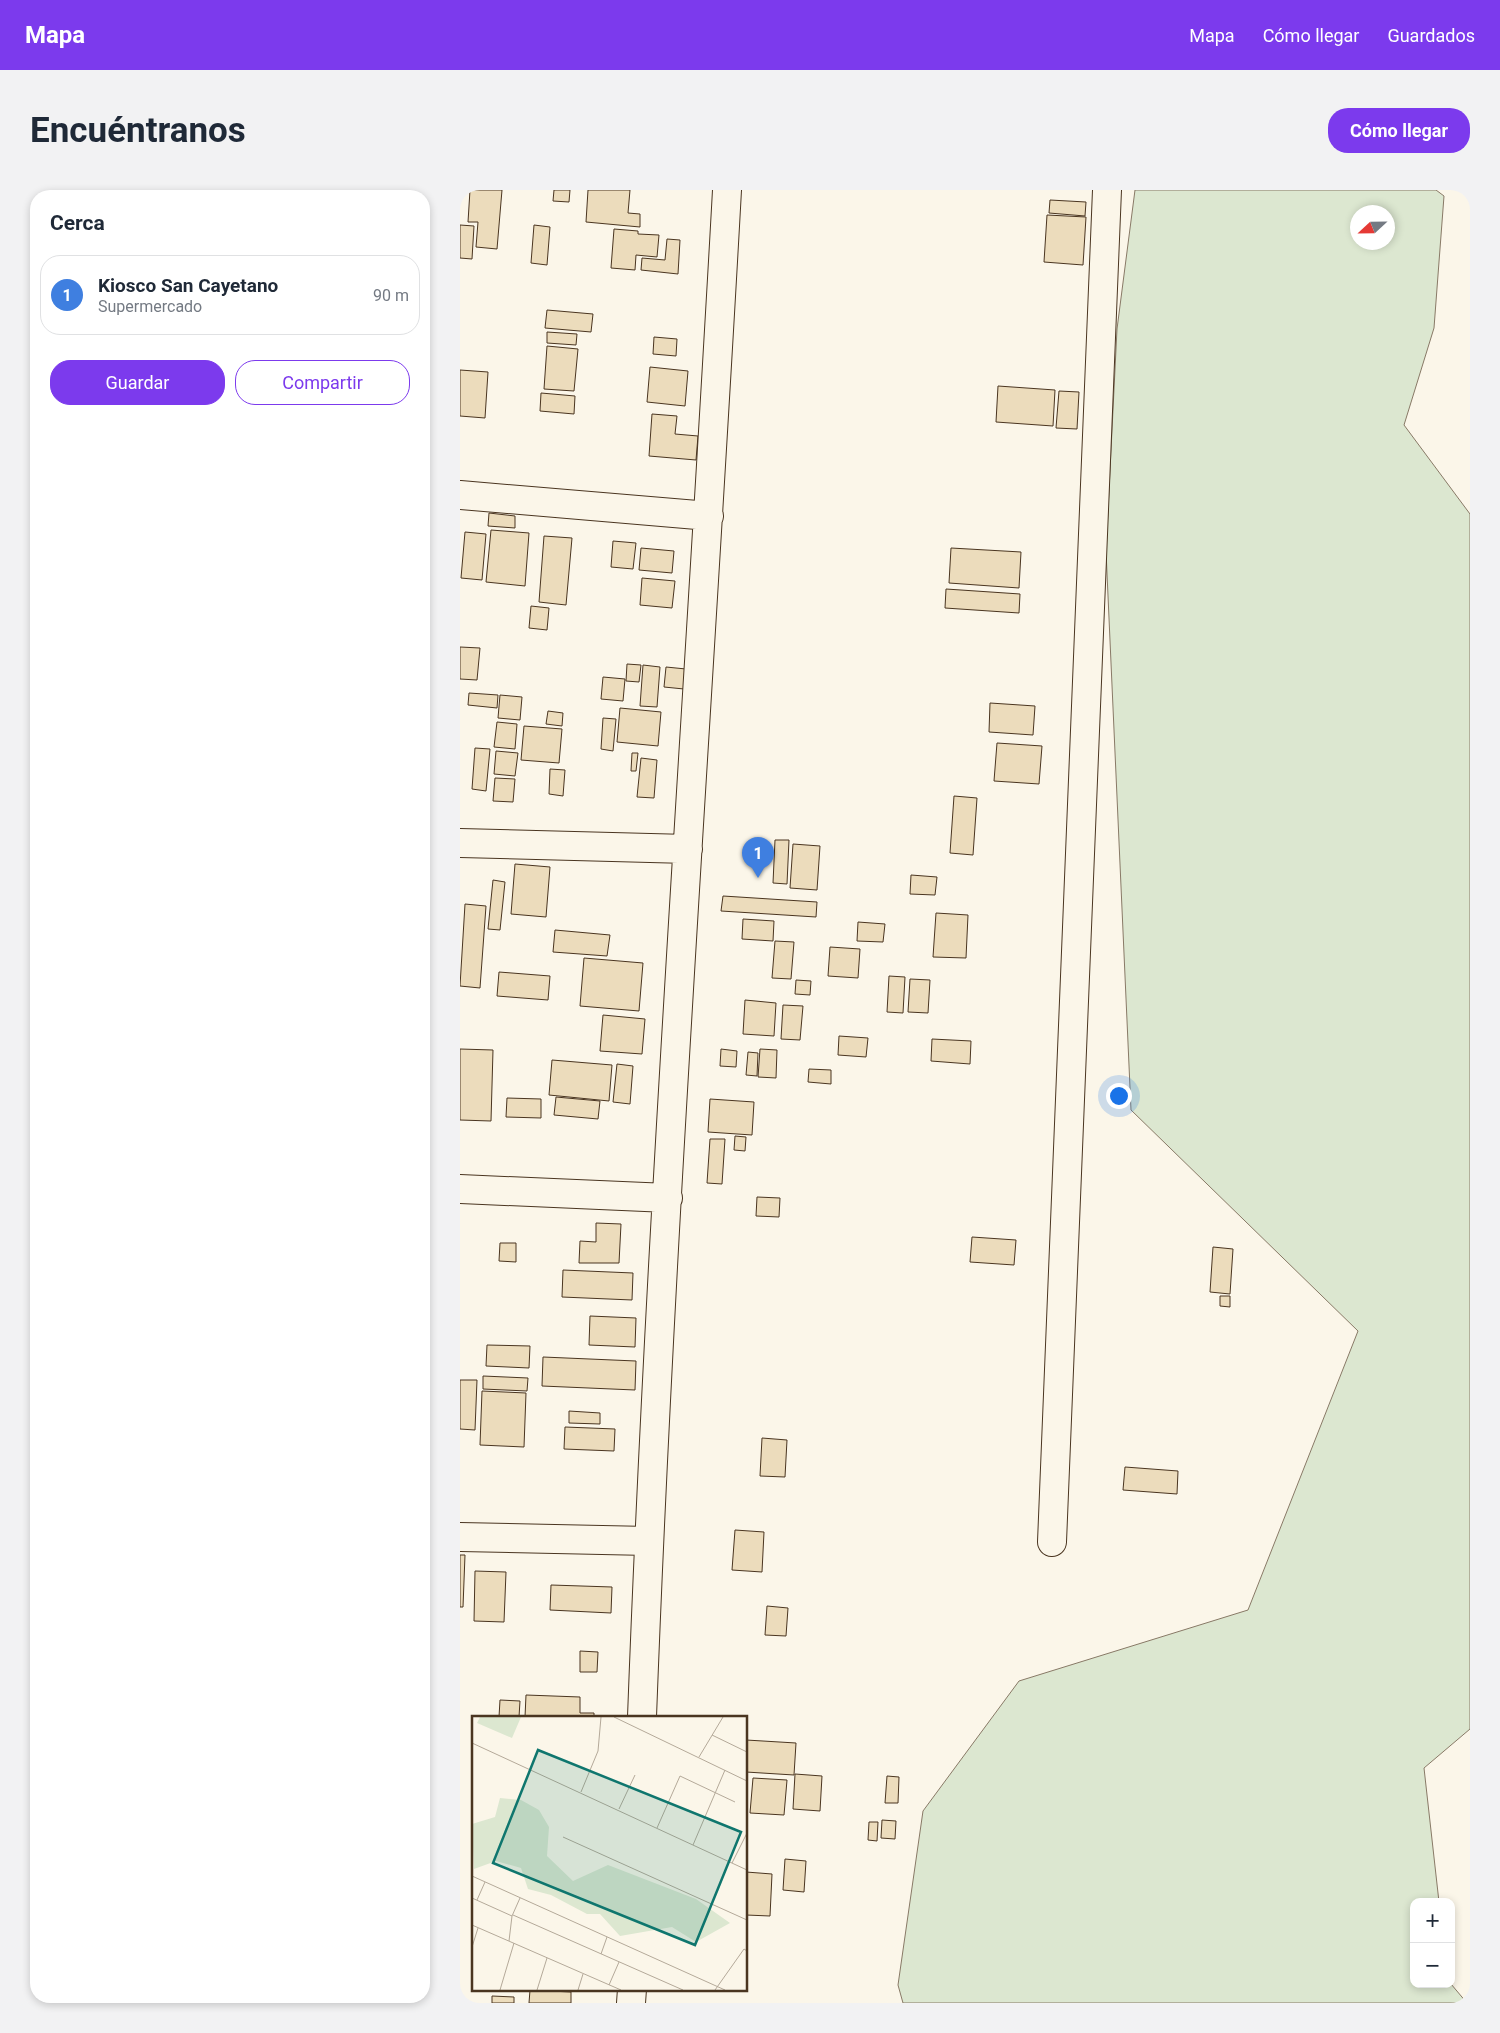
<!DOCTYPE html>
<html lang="es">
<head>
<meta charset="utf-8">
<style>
	body { margin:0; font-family:Roboto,sans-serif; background:#f2f2f3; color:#1f2937 }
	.controls { position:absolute; right:15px; bottom:15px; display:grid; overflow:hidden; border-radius:10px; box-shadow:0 2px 8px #0003 }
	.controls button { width:45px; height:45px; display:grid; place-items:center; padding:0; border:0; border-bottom:1px solid #e0e1e3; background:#fff; color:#1f2937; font:25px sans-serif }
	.compass { position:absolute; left:890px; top:15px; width:45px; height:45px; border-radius:50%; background:#fff; box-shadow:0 2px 8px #0003; rotate:248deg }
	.you { position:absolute; left:658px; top:905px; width:18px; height:18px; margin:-12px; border:4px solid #fff; border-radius:50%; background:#1a73e8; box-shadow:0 0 0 8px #1a73e833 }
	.badge { display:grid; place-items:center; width:32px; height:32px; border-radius:50%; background:#7c3aed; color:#fff; font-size:16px; font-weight:700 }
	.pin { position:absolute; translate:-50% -41px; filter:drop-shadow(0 1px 2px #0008) }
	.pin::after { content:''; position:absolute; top:26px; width:18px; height:15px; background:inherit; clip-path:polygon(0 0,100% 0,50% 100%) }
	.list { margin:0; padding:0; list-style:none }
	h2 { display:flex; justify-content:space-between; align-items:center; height:65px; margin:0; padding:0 20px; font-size:21px }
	h2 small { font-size:16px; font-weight:400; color:#747a83 }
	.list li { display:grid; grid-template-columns:32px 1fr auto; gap:15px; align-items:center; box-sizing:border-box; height:80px; margin:0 10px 10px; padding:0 10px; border:1px solid #e0e1e3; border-radius:20px }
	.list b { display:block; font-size:19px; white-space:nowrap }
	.list p { margin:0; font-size:16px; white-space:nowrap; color:#747a83 }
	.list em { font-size:16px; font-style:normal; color:#747a83 }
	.actions { display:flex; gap:10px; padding:15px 20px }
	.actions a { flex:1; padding:11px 0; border:1px solid #7c3aed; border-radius:20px; text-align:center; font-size:18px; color:#7c3aed }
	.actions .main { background:#7c3aed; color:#fff }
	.map { position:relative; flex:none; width:1010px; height:1813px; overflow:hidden; border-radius:20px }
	header { display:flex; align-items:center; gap:30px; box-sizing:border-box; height:70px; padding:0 25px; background:#7c3aed; color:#fff }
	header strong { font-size:24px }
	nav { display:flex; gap:28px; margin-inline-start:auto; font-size:18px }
	.intro { display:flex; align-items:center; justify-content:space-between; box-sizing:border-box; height:120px; padding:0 30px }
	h1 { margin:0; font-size:35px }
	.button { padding:12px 22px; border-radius:20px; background:#7c3aed; color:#fff; font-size:18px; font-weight:700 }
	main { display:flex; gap:30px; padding:0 30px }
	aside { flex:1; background:#fff; border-radius:20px; box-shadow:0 2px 8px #0003 }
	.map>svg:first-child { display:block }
	.green { fill:#dce7d0; stroke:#887966; fill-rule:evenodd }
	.building { fill:#ecdcbc; stroke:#4a3520 }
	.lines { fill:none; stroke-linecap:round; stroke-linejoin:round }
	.minor-casing { stroke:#4a3520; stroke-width:30 }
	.minor { stroke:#fbf6e9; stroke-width:28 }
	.inset-road { fill:none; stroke:#b4a999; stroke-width:1 }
	.view { fill:#0f766e; fill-opacity:0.15; stroke:#0f766e; stroke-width:2.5 }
	.inset-edge { fill:none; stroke:#4a3520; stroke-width:2.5 }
</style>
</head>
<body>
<header>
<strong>Mapa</strong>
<nav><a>Mapa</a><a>Cómo llegar</a><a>Guardados</a></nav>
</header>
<div class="intro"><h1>Encuéntranos</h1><a class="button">Cómo llegar</a></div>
<main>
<aside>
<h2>Cerca<small></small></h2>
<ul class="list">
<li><span class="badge" style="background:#3f7fe0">1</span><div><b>Kiosco San Cayetano</b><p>Supermercado</p></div><em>90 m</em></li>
</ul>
<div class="actions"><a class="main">Guardar</a><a>Compartir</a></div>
</aside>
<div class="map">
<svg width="1010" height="1813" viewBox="0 0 1010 1813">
	<rect width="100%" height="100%" fill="#fbf6e9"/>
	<path class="green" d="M675 0H976L984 6 974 138 944 235 1010 324V1539L964 1578 979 1712H954V1794H991L1007 1813H443L438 1795 463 1621 559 1491 788 1420 898 1141 671 920 646 361 657 139ZM898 22H928V52H898Z"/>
	<path class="building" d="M10 0H42L37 59 16 57 18 32H8Z
		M94 0H110L109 12 93 11Z
		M128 0H170L168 23 180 24V37L126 32Z
		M590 10 626 12 625 26 589 23Z
		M587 25 626 27 623 75 584 72Z
		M0 35 14 36 12 69 0 68Z
		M74 35 90 37 87 75 71 73Z
		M154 39 178 41V44L199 45 197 67 176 65 175 80 151 78Z
		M207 49 220 50 218 84 181 80 182 68 205 70Z
		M87 120 133 124 131 142 85 138Z
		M87 142 117 144 116 155 87 153Z
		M194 147 217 149 216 166 193 164Z
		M87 156 118 159 114 201 84 199Z
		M190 177 228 181 225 216 187 212Z
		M0 180 28 182 25 228 0 226Z
		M538 196 595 200 593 236 536 232Z
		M599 201 619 202 617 239 596 238Z
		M81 203 115 206 114 224 80 221Z
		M192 224 217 226 215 244 238 246 236 270 189 266Z
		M29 323 55 326V338L28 336Z
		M31 340 69 343 65 396 26 392Z
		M5 342 26 344 22 390 1 388Z
		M84 346 112 348 106 415 79 412Z
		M153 351 176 353 173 379 151 377Z
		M181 358 214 361 212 383 179 380Z
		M491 358 561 362 559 398 489 393Z
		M182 388 215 391 212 418 180 415Z
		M486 399 560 404 559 423 485 418Z
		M71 416 89 418 87 440 69 438Z
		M0 457 20 458 17 490 0 489Z
		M167 474 181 475 179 492 166 491Z
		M183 475 200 477 197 517 180 516Z
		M206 477 236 480 234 500 204 497Z
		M143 487 165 489 163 511 141 509Z
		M9 503 38 505 37 518 8 515Z
		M40 505 62 507 60 530 38 528Z
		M530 513 575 516 573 545 529 542Z
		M160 518 201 522 198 556 157 552Z
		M88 521 103 523 102 536 86 534Z
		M143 528 156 529 153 561 141 559Z
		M37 532 57 534 55 559 34 557Z
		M64 536 102 539 99 573 61 570Z
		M537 553 582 556 579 594 534 591Z
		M15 558 30 559 26 601 12 599Z
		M36 561 58 563 55 586 34 584Z
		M172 563H178L176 581H171Z
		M181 568 197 570 194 608 177 607Z
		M90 579 105 580 103 606 89 604Z
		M35 588 55 589 53 612 33 611Z
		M494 606 517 608 513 665 490 663Z
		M315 650H329L327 694 313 693Z
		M333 654 360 656 357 700 330 698Z
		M55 674 90 677 86 727 51 724Z
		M451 685 477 687 475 705 450 704Z
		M33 690 45 692 40 740 28 739Z
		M263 706 357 712 356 727 261 721Z
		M5 714 26 716 20 798 0 796Z
		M476 723 508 725 506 768 473 767Z
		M283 729 314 731 313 751 282 749Z
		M398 732 425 734 423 752 397 751Z
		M95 740 150 745 147 766 93 762Z
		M315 751 334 752 331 789 312 788Z
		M370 757 400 759 398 788 368 786Z
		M124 768 183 773 179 821 120 816Z
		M39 782 90 786 88 810 37 806Z
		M429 786 445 787 443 823 427 822Z
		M450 789 470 790 468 823 448 822Z
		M336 790 351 791 350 805 335 804Z
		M285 810 316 813 314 846 283 844Z
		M323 815 343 816 340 850 321 849Z
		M143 825 185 829 182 864 140 861Z
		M379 846 408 848 406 867 378 865Z
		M472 849 511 851 510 874 471 871Z
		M0 859 33 860 31 931 0 930Z
		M261 859 277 861 276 877 260 876Z
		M300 859 317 860 316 888 298 887Z
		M288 862 298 863 297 886 286 885Z
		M92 870 152 875 149 911 89 905Z
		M157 874 173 876 170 914 153 912Z
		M349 879 371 880V894L348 892Z
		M96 907 140 911 138 929 94 925Z
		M47 908 81 909V928L46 927Z
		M250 909 294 912 292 945 248 942Z
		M275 946 286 947 285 961 274 960Z
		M250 949H265L262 994 247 993Z
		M297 1007 320 1008 319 1027 296 1026Z
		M136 1033 161 1034 159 1073H119L120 1051 136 1052Z
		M512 1047 556 1050 554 1075 510 1072Z
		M40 1053H56V1072L39 1071Z
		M753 1057 773 1059 770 1104 750 1102Z
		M103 1080 173 1083 172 1110 102 1107Z
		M760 1106H770V1117L760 1116Z
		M130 1126 176 1128 175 1157 129 1155Z
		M27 1155 70 1156 69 1178 26 1176Z
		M83 1167 176 1171 175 1200 82 1196Z
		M23 1186 68 1188 67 1201 23 1199Z
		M0 1190H17L15 1240 0 1239Z
		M22 1201 66 1203 64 1257 20 1255Z
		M109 1221 140 1223V1234L109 1233Z
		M105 1237 155 1239 154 1261 104 1259Z
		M302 1248 327 1250 325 1287 300 1286Z
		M665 1277 718 1281 717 1304 663 1300Z
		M275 1340 304 1342 302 1382 272 1380Z
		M0 1365H5L3 1417H0Z
		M15 1381 46 1382 44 1432 14 1431Z
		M91 1395 152 1397 151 1423 90 1420Z
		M307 1416 328 1418 326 1446 305 1445Z
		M120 1461 138 1462 137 1482H120Z
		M66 1505 120 1507V1523H134V1527H65Z
		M40 1510 60 1511 59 1527H39Z
		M286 1550 336 1553 334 1585 286 1582Z
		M335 1584 362 1586 360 1621 333 1619Z
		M427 1586 439 1587 438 1613H425Z
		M293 1588 327 1590 324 1625 290 1623Z
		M422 1630 436 1631 435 1649 421 1648Z
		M409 1632H418L417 1651 408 1650Z
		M325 1669 346 1671 344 1702 323 1700Z
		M286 1682 312 1684 310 1726 286 1725Z
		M70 1800 111 1802V1813H69Z
		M32 1806 54 1807V1813H32Z"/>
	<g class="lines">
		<g class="minor-casing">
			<path id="minor" d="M0 305 249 326
				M0 653 228 659
				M0 999 208 1008
				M0 1347 189 1351
				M592 1352 647 0
				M182 1527C201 1017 239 509 267 0
				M171 1813 172 1799"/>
		</g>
		<use href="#minor" class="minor"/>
	</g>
	<g transform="translate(12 1526)">
		<rect width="275" height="275" fill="#fbf6e9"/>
		<path d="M8 1H49L40 22 5 7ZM28 82 49 84 67 94 77 111 75 140 101 165 136 149 224 183 258 207 224 226 200 211 148 220 128 198H115L79 179 56 173 49 152 24 145 2 153 0 108 23 101Z" fill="#dce7d0"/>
		<path class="inset-road" d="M142 1 275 65M240 19 275 36M0 27 275 154M227 41 251 1M109 76 126 35 129 1M147 93 163 59M185 112 208 60 263 86M91 121 275 204M221 129 253 54M260 147 275 117M0 160 253 274M0 182 40 200M5 184 13 166M41 199 211 274M0 209 149 274M37 225 40 200 48 182M0 231 6 212M129 238 135 221M137 269 147 246M28 274 42 227M65 274 75 242M106 274 111 258M243 274 272 233 275 235"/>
		<path class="view" d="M66 34 269 116 223 229 21 147Z"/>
		<rect width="275" height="275" class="inset-edge"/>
	</g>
</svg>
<div class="controls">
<button>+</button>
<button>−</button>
</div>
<svg class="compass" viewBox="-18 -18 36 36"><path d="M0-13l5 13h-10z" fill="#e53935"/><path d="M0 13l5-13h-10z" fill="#747a83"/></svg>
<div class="you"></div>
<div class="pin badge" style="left:298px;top:688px;background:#3f7fe0">1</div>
</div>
</main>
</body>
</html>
